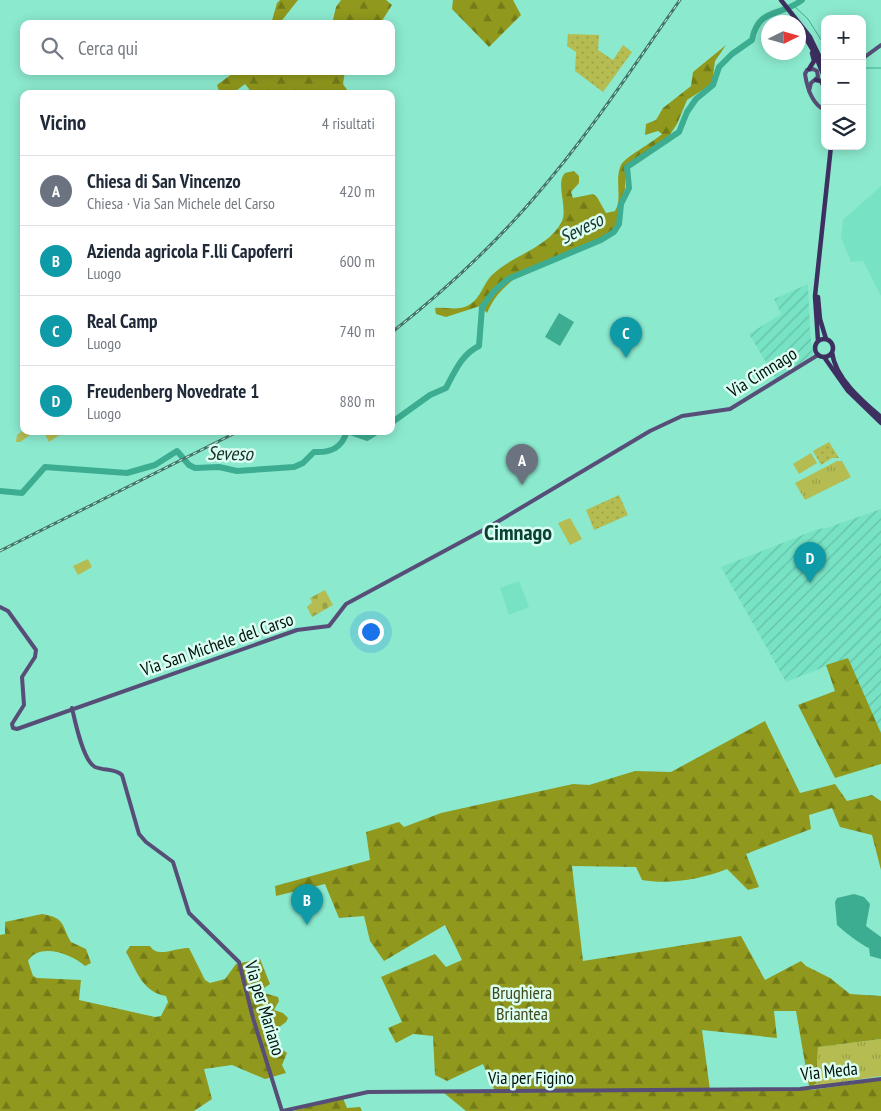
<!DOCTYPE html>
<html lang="it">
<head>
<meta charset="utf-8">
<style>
	body { margin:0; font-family:"PT Sans Narrow",sans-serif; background:#f2f2f3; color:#1f2937 }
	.controls { position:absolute; right:15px; top:15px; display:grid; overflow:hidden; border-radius:10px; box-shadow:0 2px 12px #0003 }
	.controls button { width:45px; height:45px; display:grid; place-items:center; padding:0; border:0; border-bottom:1px solid #e0e1e3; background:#fff; color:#1f2937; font:25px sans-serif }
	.compass { position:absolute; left:761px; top:15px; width:45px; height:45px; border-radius:50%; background:#fff; box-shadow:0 2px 12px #0003; rotate:85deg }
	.you { position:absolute; left:370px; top:631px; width:18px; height:18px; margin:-12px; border:4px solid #fff; border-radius:50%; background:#1a73e8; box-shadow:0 0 0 8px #1a73e833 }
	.badge { display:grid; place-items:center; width:32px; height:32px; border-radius:50%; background:#7c3aed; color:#fff; font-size:16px; font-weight:700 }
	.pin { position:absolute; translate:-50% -41px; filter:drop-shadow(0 1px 2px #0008) }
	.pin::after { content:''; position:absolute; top:26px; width:18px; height:15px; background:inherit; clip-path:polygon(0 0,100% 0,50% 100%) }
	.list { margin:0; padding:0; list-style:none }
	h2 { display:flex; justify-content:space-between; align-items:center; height:65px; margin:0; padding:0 20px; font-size:21px }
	h2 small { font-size:16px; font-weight:400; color:#747a83 }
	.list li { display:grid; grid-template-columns:32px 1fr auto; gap:15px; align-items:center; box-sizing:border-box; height:70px; padding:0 20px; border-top:1px solid #e0e1e3 }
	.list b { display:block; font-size:19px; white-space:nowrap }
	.list p { margin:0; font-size:16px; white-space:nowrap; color:#747a83 }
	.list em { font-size:16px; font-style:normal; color:#747a83 }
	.icon { flex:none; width:28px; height:28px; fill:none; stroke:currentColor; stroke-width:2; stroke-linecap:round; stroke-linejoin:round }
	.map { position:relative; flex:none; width:881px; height:1111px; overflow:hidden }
	.search { position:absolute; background:#fff; box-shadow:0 2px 12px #0003; left:20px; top:20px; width:375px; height:55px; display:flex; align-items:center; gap:12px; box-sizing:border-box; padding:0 18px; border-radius:10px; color:#747a83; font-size:19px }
	.panel { position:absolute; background:#fff; box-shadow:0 2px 12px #0003; left:20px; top:90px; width:375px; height:345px; border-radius:10px }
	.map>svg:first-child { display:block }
	.built { fill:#77e2c4 }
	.industrial { fill:url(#industrial-furrows) }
	.grass { fill:url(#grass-tufts) }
	.forest { fill:url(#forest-firs) }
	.cemetery { fill:url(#cemetery-stones) }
	.park { fill:url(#park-dots) }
	.pitch { fill:#b4bc52 }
	.water { fill:#3cad91 }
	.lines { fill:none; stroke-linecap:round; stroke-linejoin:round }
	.stream { stroke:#3cad91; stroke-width:1 }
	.river { stroke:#3cad91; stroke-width:6 }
	.secondary { stroke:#574e78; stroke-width:4 }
	.primary { stroke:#3d3061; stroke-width:4.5 }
	.rail-casing { stroke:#417667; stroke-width:3 }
	.rail { stroke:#dbfef2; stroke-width:1; stroke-dasharray:4; stroke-linecap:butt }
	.labels { text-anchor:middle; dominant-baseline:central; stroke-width:5; stroke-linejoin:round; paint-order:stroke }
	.street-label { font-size:18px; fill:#01120d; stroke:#dbfef2 }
	.park-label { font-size:18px; fill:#44481a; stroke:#dbfef2 }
	.water-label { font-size:19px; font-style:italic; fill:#19312a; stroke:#dbfef2 }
	.district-label { font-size:22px; font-weight:bold; fill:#0a4135; stroke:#dbfef2 }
</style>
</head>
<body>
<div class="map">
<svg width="881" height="1111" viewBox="0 0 881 1111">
	<defs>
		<pattern id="industrial-furrows" width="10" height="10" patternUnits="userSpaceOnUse" patternTransform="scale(1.25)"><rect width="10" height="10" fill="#77e2c4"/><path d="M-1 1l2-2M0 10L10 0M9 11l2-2" fill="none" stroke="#65c1a7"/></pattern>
		<pattern id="grass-tufts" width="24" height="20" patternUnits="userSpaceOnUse" patternTransform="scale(1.25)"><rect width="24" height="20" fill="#b4bc52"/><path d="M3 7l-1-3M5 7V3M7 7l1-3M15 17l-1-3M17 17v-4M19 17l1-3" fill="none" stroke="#99a146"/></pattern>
		<pattern id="forest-firs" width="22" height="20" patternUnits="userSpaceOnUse" patternTransform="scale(1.25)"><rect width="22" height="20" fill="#90981d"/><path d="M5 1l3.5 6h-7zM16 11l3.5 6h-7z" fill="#737b18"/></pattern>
		<pattern id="cemetery-stones" width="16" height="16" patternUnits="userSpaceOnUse" patternTransform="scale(1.25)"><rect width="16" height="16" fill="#b4bc52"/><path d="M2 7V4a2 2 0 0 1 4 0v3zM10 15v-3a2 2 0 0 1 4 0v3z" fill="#99a146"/></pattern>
		<pattern id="park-dots" width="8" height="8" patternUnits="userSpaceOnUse" patternTransform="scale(1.25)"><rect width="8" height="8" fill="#b4bc52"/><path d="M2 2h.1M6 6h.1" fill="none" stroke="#99a146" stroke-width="1.8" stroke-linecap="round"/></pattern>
	</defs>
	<rect width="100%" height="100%" fill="#8be9ce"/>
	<path class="built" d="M881 186V296L863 261 851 262 841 237 843 220Z
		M519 581 529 607 509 615 500 588Z"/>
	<path class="industrial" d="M808 284 810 332 813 355 776 379 749 334 781 314 774 299Z
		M881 509V733L847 658 786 682 721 567 818 529 827 528Z"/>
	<path class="grass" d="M24 430V431H80L61 434 49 442 44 432 33 433 20 442H16L17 435Z
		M837 461H842L851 477 805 500 795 483Z
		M881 1039V1076L816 1086 818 1047Z"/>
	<path class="forest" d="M280 0H298L279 24H271L277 3Z
		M341 0H386L392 5 380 24H332L336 7Z
		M453 0H513L521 15 489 47 452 9Z
		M726 45 715 61 712 84 687 100 677 124 667 139 625 166V189L621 198 617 225 611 233 599 239V241C558 258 505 269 487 313L480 306 446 317 436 314 435 308C446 307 458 311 469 305 481 298 483 284 492 275 512 255 549 248 562 221 568 207 555 183 565 173L574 171 579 176V183L571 192 573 198 593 194 597 197 606 213 615 211C623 198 614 180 621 165 625 157 652 143 662 134L658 131 645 135 646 124 656 120 663 108 691 86 693 72Z
		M236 71H345L343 84 350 94H293L281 91 269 94H253L245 84 232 94H220L217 85Z
		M848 658 881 733V764L835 778 798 705 835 691 826 665Z
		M765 721 800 793 835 784 847 801 872 795 881 801V870L872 835 840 827 832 808 809 815 811 829 746 854 759 887 748 890 727 869C702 879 669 885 642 880L636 867 572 866 583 961 741 936 765 980 801 961 806 966 830 978 850 994 881 996V1039L818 1047 816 1084 812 1086H809L796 1011H774L777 1038 702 1030 710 1090 495 1091 483 1064 447 1081 435 1075 433 1036 413 1034 396 1043 388 1028 402 1022 381 977 435 954 446 967 462 960 445 925 384 961 370 941 364 916 339 918 325 884 276 896 275 886 370 860 366 832 399 822 404 827 441 813 573 784 589 785 635 771 671 772Z
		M42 914C66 918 61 925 71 942L86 949 91 963 85 966C72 954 39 942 28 961L33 976 37 978 81 980 79 1000 155 1017 161 1016 168 1002 166 996C142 992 137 971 126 952L130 946H150C158 959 176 947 189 948L205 980 210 983 225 979 236 964 260 959 270 984 264 988V993L278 997 279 1001 274 1010 283 1013 288 1018 286 1022 274 1031 275 1044 287 1053 282 1065 286 1073 265 1079 232 1065 204 1069 212 1099 194 1111H0V935L5 934V922Z
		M881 1080V1111H466L444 1093 811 1090Z
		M343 1098 347 1108 360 1107 362 1111H293Z"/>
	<path class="cemetery" d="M325 590 333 605 312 617 307 607 312 602 310 598Z"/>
	<path class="park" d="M568 34 599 35 598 50 613 60 623 45 632 52 603 92 575 71 576 52 567 46Z
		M829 442 839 458H832L821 465 813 451Z
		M619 495 628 515 594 530 586 510Z"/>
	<path class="pitch" d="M811 453 817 463 799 474 793 464Z
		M570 518 582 539 570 545 558 523Z
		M88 559 92 567 78 575 73 566Z"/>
	<path class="water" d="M559 313 574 322 560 346 545 337Z
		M854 894 864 897 870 904 866 926 881 937V959L870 956 869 948C863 946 842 930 837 925L835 902 837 898Z"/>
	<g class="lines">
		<path class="stream" d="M794 6 808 19 825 46
			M862 68H881"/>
		<path class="river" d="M391 423 430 395 446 388C455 371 462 354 479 346L482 307 494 291 508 279 601 240 614 232 619 224 621 204 629 188 627 167 679 132 687 112 696 99 713 85 719 67 732 54 752 40C758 7 781 17 802 0
			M347 431 367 438 378 431
			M0 491 22 493 45 467 127 473 155 465 177 451 189 465 195 468 219 467 237 471 294 467 303 463 314 452C331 453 342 448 347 431"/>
		<path class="secondary" d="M862 59 881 45
			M809 91 811 83 818 77 817 71 813 69 807 70 805 74C807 87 811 104 825 110
			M0 607 8 611 36 650 35 657 22 677 24 705 12 724 13 728 17 729 297 630 329 626 346 604 487 528 650 431 682 416 730 409 818 355
			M72 708C75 721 83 761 95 767 105 771 114 768 122 775L139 834 146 842 173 862 189 913 239 962 253 1018 282 1111
			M283 1111 368 1092 800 1089 881 1079"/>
		<path class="primary" d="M781 0 810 37 825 68
			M798 25 814 52 825 79
			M809 69 814 61 812 53
			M816 80 821 81 825 89
			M818 297 820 319 826 339
			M815 348a9 9 0 1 1 18 0a9 9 0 1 1-18 0Z
			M818 341 815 296 831 146
			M832 352C835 378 862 401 881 417
			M824 357 848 391 881 423"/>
		<g class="rail-casing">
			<path id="rail" d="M391 333C443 292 491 248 534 198 588 136 633 67 680 0
				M0 551 239 431"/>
		</g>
		<use href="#rail" class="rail"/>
	</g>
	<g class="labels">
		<g class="street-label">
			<text transform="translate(762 372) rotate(-32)">Via Cimnago</text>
			<text transform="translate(217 644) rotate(-19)">Via San Michele del Carso</text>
			<text transform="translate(265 1008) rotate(73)">Via per Mariano</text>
			<text transform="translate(829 1071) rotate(-6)">Via Meda</text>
			<text x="531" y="1077">Via per Figino</text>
		</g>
		<g class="park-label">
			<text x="522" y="992">Brughiera<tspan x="522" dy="21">Briantea</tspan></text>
		</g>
		<g class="water-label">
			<text transform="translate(581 228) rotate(-27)">Seveso</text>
			<text transform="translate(230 453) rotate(1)">Seveso</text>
		</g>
		<g class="district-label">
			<text x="518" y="532">Cimnago</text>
		</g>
	</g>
</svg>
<div class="controls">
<button>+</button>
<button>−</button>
<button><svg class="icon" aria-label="layers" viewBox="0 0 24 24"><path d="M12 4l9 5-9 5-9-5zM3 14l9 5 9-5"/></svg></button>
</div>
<svg class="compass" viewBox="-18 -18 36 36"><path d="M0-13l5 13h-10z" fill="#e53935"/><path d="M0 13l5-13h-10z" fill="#747a83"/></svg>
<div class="you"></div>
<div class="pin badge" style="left:522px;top:485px;background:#6b7280">A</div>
<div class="pin badge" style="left:307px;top:925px;background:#0f9aa8">B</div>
<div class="pin badge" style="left:626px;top:358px;background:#0f9aa8">C</div>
<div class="pin badge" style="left:810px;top:583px;background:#0f9aa8">D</div>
<div class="search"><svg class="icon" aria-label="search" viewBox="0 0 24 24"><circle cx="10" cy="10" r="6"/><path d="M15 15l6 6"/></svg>Cerca qui</div>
<section class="panel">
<h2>Vicino<small>4 risultati</small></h2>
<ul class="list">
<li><span class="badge" style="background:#6b7280">A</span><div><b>Chiesa di San Vincenzo</b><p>Chiesa · Via San Michele del Carso</p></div><em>420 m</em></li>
<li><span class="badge" style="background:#0f9aa8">B</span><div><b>Azienda agricola F.lli Capoferri</b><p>Luogo</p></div><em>600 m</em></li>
<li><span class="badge" style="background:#0f9aa8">C</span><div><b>Real Camp</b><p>Luogo</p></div><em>740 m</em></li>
<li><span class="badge" style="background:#0f9aa8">D</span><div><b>Freudenberg Novedrate 1</b><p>Luogo</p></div><em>880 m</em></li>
</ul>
</section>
</div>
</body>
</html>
